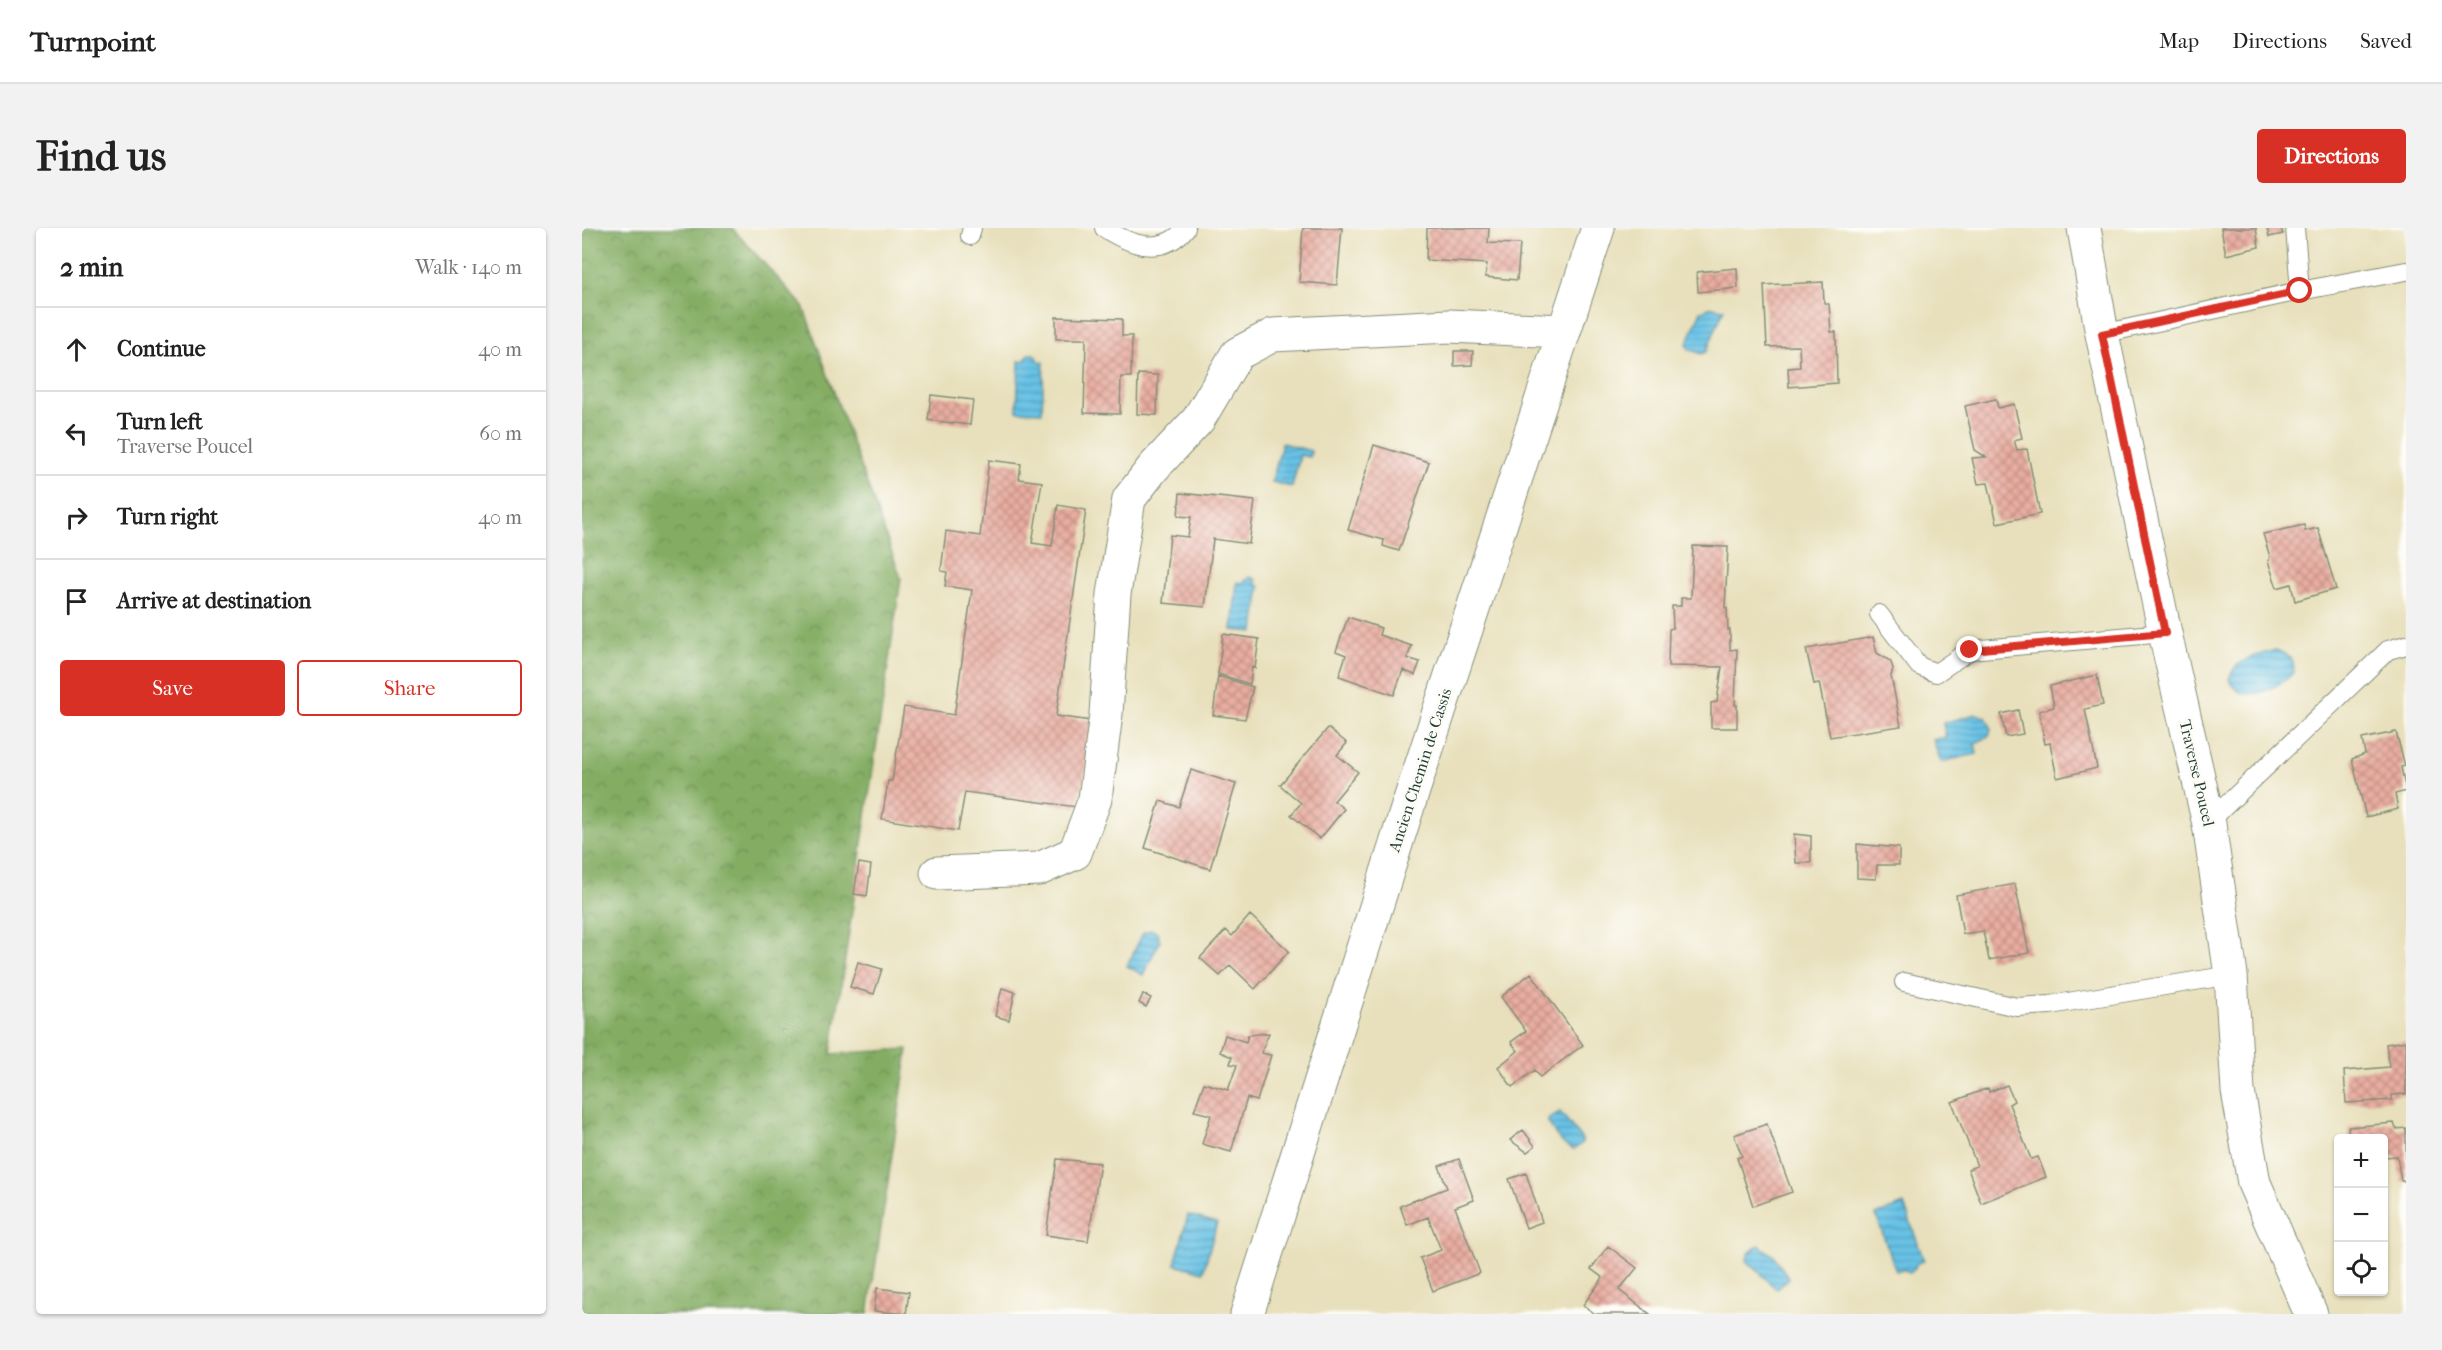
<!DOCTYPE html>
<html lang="en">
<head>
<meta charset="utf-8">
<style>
	body { margin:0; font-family:"IM FELL French Canon",serif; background:#f2f2f2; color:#222 }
	.controls { position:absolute; right:18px; bottom:18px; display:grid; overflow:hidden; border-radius:6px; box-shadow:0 2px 4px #0004 }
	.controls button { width:54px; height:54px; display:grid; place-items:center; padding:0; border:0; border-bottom:2px solid #e0e0e0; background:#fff; color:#222; font:30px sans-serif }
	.stop { position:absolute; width:18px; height:18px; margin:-14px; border:4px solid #d93025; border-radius:50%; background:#fff }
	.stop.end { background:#d93025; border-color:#fff; box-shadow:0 2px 6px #0008 }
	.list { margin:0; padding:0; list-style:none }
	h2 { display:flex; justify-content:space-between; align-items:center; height:78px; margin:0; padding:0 24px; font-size:26px }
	h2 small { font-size:20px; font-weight:400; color:#767676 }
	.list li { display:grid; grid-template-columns:39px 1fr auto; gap:18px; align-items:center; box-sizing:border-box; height:84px; padding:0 24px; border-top:2px solid #e0e0e0 }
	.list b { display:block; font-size:22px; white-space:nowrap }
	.list p { margin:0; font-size:20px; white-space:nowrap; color:#767676 }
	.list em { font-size:20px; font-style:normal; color:#767676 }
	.actions { display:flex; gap:12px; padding:18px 24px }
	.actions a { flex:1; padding:14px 0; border:2px solid #d93025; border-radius:6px; text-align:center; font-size:21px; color:#d93025 }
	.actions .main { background:#d93025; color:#fff }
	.icon { flex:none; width:33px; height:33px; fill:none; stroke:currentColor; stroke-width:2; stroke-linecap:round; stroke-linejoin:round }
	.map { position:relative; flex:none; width:1824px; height:1086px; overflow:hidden; border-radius:6px }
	header { display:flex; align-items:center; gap:36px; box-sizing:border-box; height:84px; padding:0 30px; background:#fff; border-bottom:2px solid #e0e0e0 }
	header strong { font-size:28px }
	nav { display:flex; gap:33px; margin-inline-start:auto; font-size:21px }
	.intro { display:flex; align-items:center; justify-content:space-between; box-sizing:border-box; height:144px; padding:0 36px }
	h1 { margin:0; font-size:42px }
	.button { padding:15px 27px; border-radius:6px; background:#d93025; color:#fff; font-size:21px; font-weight:700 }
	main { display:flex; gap:36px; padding:0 36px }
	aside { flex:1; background:#fff; border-radius:6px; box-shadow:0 2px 4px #0004 }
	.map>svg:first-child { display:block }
	.forest { fill:url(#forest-crowns); stroke:#52754c; stroke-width:1.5 }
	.water { fill:url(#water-rules); stroke:#44808d; stroke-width:1.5 }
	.building { fill:url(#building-cross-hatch) }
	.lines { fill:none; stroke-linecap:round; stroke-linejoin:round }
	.lane-casing { stroke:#848e78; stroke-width:20 }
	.street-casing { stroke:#848e78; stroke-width:35 }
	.lane { stroke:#fff; stroke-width:18 }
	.street { stroke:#fff; stroke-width:33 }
	.route { stroke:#d93025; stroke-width:8 }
	.labels { text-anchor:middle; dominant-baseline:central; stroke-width:6; stroke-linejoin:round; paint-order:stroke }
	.street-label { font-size:16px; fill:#1f3d34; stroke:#fdfcf7 }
</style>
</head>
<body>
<header>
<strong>Turnpoint</strong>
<nav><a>Map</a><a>Directions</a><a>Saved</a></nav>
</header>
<div class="intro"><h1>Find us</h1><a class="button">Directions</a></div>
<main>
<aside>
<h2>2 min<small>Walk · 140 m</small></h2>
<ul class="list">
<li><svg class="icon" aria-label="ahead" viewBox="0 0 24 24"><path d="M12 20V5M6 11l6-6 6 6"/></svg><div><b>Continue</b></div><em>40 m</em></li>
<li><svg class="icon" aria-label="left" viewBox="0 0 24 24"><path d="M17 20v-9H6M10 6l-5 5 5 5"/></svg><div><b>Turn left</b><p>Traverse Poucel</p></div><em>60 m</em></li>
<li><svg class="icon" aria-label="right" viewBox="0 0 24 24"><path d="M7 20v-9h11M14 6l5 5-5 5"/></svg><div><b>Turn right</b></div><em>40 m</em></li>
<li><svg class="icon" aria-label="arrive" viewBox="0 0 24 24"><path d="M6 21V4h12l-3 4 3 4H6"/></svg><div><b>Arrive at destination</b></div></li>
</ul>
<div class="actions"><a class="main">Save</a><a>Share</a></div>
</aside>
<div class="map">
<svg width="1824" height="1086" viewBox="0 0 1824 1086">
	<defs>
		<pattern id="forest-crowns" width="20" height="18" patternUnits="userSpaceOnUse" patternTransform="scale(1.5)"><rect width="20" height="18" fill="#84ad64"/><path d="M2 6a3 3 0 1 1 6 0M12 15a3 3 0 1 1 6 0" fill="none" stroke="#6b8e53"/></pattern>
		<pattern id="water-rules" width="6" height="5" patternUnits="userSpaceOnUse" patternTransform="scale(1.5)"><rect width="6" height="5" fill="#68c2e6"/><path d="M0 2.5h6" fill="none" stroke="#559fbb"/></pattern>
		<pattern id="building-cross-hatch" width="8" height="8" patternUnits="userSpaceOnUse" patternTransform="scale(1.5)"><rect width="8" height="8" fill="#eaada1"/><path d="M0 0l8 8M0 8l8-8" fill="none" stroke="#bd8e84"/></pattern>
	</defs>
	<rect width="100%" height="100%" fill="#fdfcf7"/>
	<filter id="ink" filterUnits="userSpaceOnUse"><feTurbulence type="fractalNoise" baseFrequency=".0167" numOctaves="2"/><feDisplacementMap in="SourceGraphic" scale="12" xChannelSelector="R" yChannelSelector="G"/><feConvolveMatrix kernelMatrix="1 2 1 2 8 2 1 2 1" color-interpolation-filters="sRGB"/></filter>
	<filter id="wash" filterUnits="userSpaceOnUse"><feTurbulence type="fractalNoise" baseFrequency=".008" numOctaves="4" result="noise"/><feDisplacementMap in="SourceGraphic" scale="24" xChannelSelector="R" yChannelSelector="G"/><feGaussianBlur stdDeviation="1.35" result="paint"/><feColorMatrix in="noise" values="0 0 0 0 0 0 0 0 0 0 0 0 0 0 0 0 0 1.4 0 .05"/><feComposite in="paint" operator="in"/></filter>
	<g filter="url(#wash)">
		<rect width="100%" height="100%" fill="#e8e0bc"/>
		<path class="forest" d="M0 0H150L221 78 319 350 249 826 326 821 286 1086H0Z"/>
		<path class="water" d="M1130 79 1142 81 1124 124 1119 126 1107 121 1105 116 1119 83Z
			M447 126H452L457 133 462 134 460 184 435 183 437 133H442Z
			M700 215 729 223 728 229 718 227 710 259 690 254Z
			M668 349 674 352V357L678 358 672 404 650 402 655 354 660 355Z
			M1694 422C1706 427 1712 430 1712 444 1702 455 1676 470 1660 465 1654 463 1651 457 1647 451 1653 430 1675 428 1694 422Z
			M1394 486 1404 489 1409 500 1407 508 1393 516 1395 526 1359 534 1351 512 1364 509 1361 495Z
			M569 702 575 704 578 713 561 747 545 738 561 705Z
			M978 884 1000 911V915L992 922C980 919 972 904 966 894L967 890Z
			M1322 976 1342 1033 1335 1035 1332 1042 1327 1044 1321 1041 1314 1043 1294 987Z
			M606 987 635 995 621 1044 593 1036Z
			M1177 1017 1192 1028 1206 1049 1207 1051 1195 1061C1185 1054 1173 1037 1165 1034L1166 1026Z"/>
		<g id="blocks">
			<path class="building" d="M721 0H760L755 57 717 54Z
				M845 0H907L906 15 938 16 935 52 903 49 905 36 844 32Z
				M1639 0H1674L1677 19 1644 27Z
				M1685 0H1699L1701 6 1687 9Z
				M1155 40 1156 60 1116 64 1115 44Z
				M1241 54 1242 75 1247 76 1249 104H1254L1255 155 1207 159 1206 140 1218 139 1217 118 1185 119 1182 57Z
				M474 89 540 91V108H550L549 149H539L538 186 502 185 504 111H474Z
				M872 123H891L890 137 872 138Z
				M556 146 576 147 575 187 555 186Z
				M349 167 391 172 388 197 346 192Z
				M1414 171 1416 180 1432 176 1440 210 1432 212 1435 222 1445 221 1458 286 1415 295 1406 255 1396 256 1390 230 1404 229 1393 222 1383 178Z
				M792 217 847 234 817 323 801 318 802 312 766 302Z
				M407 232 439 236 437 251 460 254 450 315 470 318 476 277 504 282 474 488 516 494 495 579 383 564 376 603 300 591 306 553H310L322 479 372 487 373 482 390 362 363 358 365 344 359 343 364 303 398 308Z
				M598 265 673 273 667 316 631 311 623 379 581 375 588 307 606 309 609 289 596 288Z
				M1722 297 1723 303 1736 300 1754 361 1713 373 1709 356 1695 360 1686 333 1688 329 1681 306Z
				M1111 318 1146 319 1143 380H1145L1146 402H1148V422L1155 421 1153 477H1155V500H1129V475L1135 474 1140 439 1086 438 1087 401 1091 400 1090 378H1099V370H1109Z
				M766 389 799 400 797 407 830 418 825 430 838 434 833 447 821 442 812 467 757 448 764 427 754 423Z
				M641 406 677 411 673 440 670 439 668 456 636 446Z
				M1291 409 1295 425 1308 433 1310 437 1311 441 1309 448 1319 498 1248 509 1237 455 1232 456 1224 421Z
				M1515 447 1521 477 1503 481 1515 540 1475 550 1468 515 1463 516 1457 483 1472 479 1468 458Z
				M636 448 671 459 663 491 631 487Z
				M1436 482 1441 506 1424 509 1419 486Z
				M746 500 765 515 755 527 776 544 752 573 762 581 738 611 709 587 719 575 698 557Z
				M1814 504 1823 538 1819 539 1824 563 1813 566 1816 581 1784 589 1770 531 1783 526 1780 511Z
				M609 542 654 556 628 641 563 620 578 573 597 579Z
				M1212 606 1229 608V635H1214Z
				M1275 616 1317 620V637H1295L1294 651 1275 650Z
				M277 635 289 637 285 668 272 666Z
				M1433 656 1447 725 1407 732 1401 703 1381 706 1374 667Z
				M668 687 707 723 673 761 648 737 638 748 618 730 644 702 650 708Z
				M276 734 300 741 292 766 268 759Z
				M949 745 1001 817 958 849 953 842 930 859 916 839 936 823 929 814 944 803 919 769Z
				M420 760 433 764 427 792 413 788Z
				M561 766 569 770 564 779 557 775Z
				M687 805 679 825 689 827 675 873 665 870 649 924 620 916 629 887 612 883 622 855 646 862 655 837 648 836 650 829 638 824 643 807 664 814 666 807Z
				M1824 813V866L1810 867V872L1764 875 1762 843 1807 839 1804 816Z
				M1425 857 1432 873 1427 876 1449 931 1456 929 1464 949 1399 975 1386 941 1395 938 1370 874 1406 860 1407 864Z
				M1812 895 1814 901 1824 900V953H1819L1815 928 1802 929V910H1767L1766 899Z
				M1185 896 1210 964 1171 978 1155 930 1160 928 1152 907Z
				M941 902 953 918 945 924 928 912Z
				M475 931 518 935 506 1013 464 1007Z
				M877 931 892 972 873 979 898 1045 851 1063 838 1030 859 1022 846 989 825 997 818 978 865 960 857 938Z
				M944 945 960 994 944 1000 927 951Z
				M1026 1018 1055 1040 1037 1062 1068 1086H1013L1001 1077 1021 1050 1009 1041Z
				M295 1060 327 1064 324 1086 292 1083Z"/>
		</g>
	</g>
	<g filter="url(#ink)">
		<use href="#blocks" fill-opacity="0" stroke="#848e78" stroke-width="1.5"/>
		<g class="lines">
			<g class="lane-casing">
				<path id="lane" d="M522 0C548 17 580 29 604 0
					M388 8 390 0
					M1718 63 1824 43
					M1520 106 1718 63 1713 0
					M1297 386 1337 438 1354 445 1388 422 1583 405
					M1627 596 1639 582 1806 422 1824 417
					M1322 754 1435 779 1468 777 1649 747"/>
			</g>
			<g class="street-casing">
				<path id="street" d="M1502 0 1520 106 1583 405 1627 596 1649 747 1656 863 1672 955 1729 1086
					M355 645 457 641 493 625 513 571 524 486 532 366 547 271 571 240 616 192 655 126 691 107 867 98 982 103
					M665 1086 827 575 1016 0"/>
			</g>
			<use href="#lane" class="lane"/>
			<use href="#street" class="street"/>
		</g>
	</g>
	<g class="lines" filter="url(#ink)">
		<path class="route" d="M1388 422 1583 405 1520 106 1718 63"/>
	</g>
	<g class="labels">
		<g class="street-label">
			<text transform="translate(838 542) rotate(-72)">Ancien Chemin de Cassis</text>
			<text transform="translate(1615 545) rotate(77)">Traverse Poucel</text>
		</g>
	</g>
</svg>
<div class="controls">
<button>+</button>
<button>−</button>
<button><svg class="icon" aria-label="locate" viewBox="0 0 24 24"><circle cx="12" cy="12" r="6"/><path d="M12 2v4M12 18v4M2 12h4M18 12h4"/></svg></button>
</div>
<div class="stop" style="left:1718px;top:63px"></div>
<div class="stop end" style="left:1388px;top:422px"></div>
</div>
</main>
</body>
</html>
